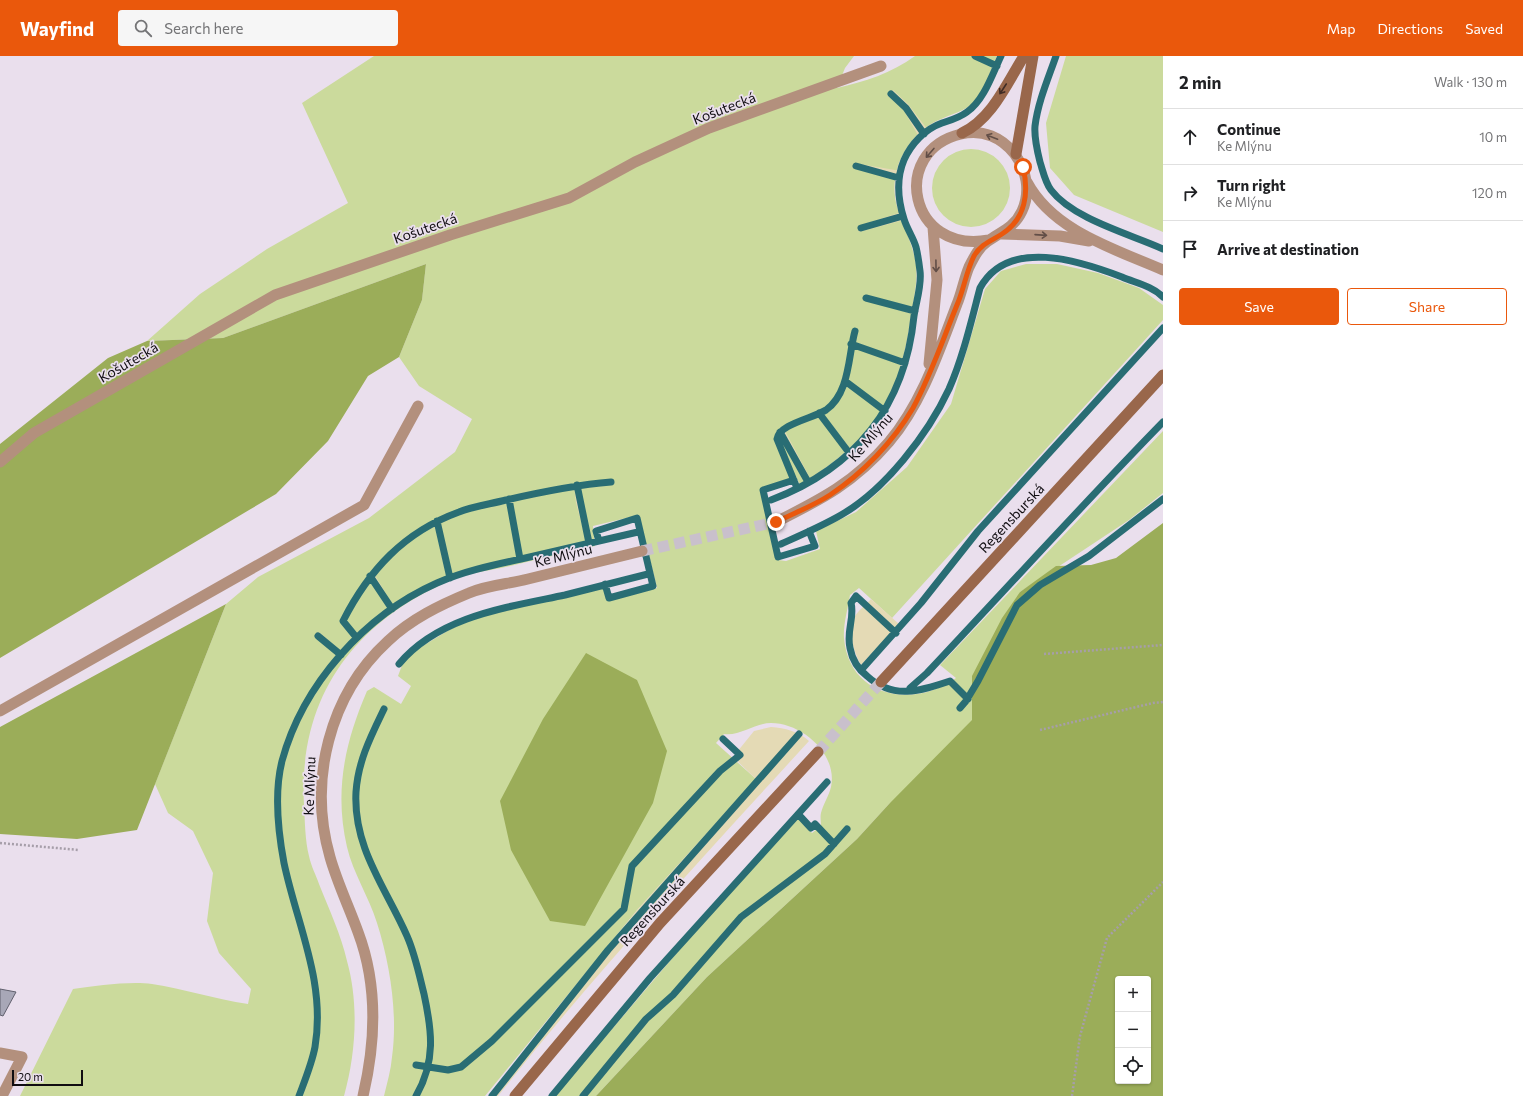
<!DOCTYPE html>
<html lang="en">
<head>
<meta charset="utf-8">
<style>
	body { margin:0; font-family:Commissioner,sans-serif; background:#f6f6f6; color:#202124 }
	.controls { position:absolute; right:12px; bottom:12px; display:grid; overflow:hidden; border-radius:4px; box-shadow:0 1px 3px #0004 }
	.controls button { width:36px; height:36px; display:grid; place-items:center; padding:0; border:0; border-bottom:1px solid #e0e0e0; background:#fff; color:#202124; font:20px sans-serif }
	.scale { position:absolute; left:12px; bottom:10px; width:71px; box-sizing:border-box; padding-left:4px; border:2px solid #100d11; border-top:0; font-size:11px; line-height:14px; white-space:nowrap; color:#100d11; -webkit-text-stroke:3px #eadfed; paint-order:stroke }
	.stop { position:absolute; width:12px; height:12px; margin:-9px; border:3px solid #ea580c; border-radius:50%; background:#fff }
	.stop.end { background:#ea580c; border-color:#fff; box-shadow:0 1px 4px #0008 }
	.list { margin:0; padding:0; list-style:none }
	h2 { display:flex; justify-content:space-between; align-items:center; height:52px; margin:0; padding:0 16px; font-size:17px }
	h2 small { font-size:13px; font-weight:400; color:#757577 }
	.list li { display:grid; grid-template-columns:26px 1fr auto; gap:12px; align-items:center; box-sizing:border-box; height:56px; padding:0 16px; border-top:1px solid #e0e0e0 }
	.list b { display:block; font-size:15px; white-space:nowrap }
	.list p { margin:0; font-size:13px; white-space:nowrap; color:#757577 }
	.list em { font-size:13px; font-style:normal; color:#757577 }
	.actions { display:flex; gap:8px; padding:12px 16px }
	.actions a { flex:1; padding:9px 0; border:1px solid #ea580c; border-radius:4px; text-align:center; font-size:14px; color:#ea580c }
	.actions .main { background:#ea580c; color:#fff }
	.icon { flex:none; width:22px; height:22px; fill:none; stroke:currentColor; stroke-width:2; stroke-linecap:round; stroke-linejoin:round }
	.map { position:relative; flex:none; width:1163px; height:1040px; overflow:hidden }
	header { display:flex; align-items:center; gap:24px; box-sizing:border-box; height:56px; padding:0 20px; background:#ea580c; color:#fff }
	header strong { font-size:19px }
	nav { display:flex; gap:22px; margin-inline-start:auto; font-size:14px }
	.search { width:280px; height:36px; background:#f6f6f6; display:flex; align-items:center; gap:10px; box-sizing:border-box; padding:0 14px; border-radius:4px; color:#757577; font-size:15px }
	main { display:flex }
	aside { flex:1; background:#fff }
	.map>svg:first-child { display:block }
	.green { fill:#cbda9c }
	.forest { fill:#9bad59; fill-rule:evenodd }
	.sand { fill:#e4dab5 }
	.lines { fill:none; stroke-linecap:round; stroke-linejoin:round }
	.stream { stroke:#296d74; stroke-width:7 }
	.building { fill:#a8a7b7; stroke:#61606e }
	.tertiary-tunnel { stroke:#c9c0cc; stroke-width:11; stroke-dasharray:11 5.5; stroke-linecap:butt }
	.secondary-tunnel { stroke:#c9c0cc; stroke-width:11; stroke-dasharray:11 5.5; stroke-linecap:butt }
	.path { stroke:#a69ea9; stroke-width:2.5; stroke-dasharray:2 2; stroke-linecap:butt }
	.service { stroke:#b3907d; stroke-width:11 }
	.minor { stroke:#b3907d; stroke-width:11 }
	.tertiary { stroke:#b3907d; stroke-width:11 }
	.secondary { stroke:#99674b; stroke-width:11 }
	.oneway { stroke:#402c25 }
	.oneway2 { stroke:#624e47 }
	.route { stroke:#ea580c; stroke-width:5 }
	.labels { text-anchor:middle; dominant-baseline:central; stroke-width:3.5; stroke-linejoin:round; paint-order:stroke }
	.street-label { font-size:14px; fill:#100d11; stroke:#eadfed }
</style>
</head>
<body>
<header>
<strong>Wayfind</strong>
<div class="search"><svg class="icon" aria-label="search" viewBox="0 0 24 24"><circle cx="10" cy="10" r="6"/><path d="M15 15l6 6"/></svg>Search here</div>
<nav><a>Map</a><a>Directions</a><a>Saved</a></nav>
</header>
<main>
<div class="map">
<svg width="1163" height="1040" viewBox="0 0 1163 1040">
	<rect width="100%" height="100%" fill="#eadfed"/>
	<path class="green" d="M374 0H854L845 12 837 32C864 26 892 17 915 0H997C990 15 985 34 974 46 964 56 951 58 939 64 920 72 905 90 898 110 886 149 908 168 915 203 919 222 914 241 911 260 899 346 873 383 800 429L796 421 761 432 778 504 786 505 820 493 816 475 856 456 907 411 951 348 985 233 1001 215 1026 208H1057L1098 217 1139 232 1163 249V264L892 562 859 532 850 539C848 552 843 569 844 582 849 642 914 653 956 622L940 609 1163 375V437L1129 464 1020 536 988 677 889 748 857 783 707 921 596 1040H555L704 865 798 762 812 777 821 770C821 766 820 761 821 757 823 748 829 740 831 731 838 698 802 667 771 667 754 667 741 680 724 678L716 687 756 723 638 853 485 1040H384C387 1027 391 1014 392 1001 398 958 390 908 377 867 369 841 353 817 347 791 334 735 345 686 367 635L374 631 401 648 411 630 398 620 404 604 416 594 449 574 470 564 484 558 512 553 604 530 608 544 657 532 639 459 593 470 595 490C564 497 532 505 501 512 486 515 469 517 454 523 356 564 298 639 304 749 305 766 305 784 309 800 311 810 316 819 319 828 329 853 341 879 347 905 359 948 356 997 344 1040H20L73 933C96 930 129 925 152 928 184 933 215 943 248 948L251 933 219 897 207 865 213 817 193 775 168 757 155 728 226 548 258 521 369 462 455 396 472 363 419 330 399 301 422 244 426 208 223 282 147 285 200 238 267 193 348 147 302 47Z
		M1066 0H1163V176L1074 139 1050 112 1046 67Z
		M932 132a39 39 0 1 1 78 0a39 39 0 1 1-78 0Z"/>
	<path class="forest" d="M426 208 422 244 399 301 368 320 328 385 276 438 0 602V388L108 302 147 285 223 282Z
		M1163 467V1040H596L707 921 857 783 889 748 972 664V620L1002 562 1020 536 1056 510 1091 509 1116 502ZM1118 923H1148V1025H1118Z
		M226 548 137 774 77 783 0 778V671Z
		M586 597 637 624 667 695 653 747 585 870 550 865 511 794 500 745 543 663Z"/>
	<path class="sand" d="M893 34 908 48 928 74 919 81 903 53 887 39Z
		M854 107 901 115 899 124 854 112Z
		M902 156 904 164 859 176 858 170Z
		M865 239 916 252 915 259 864 243Z
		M852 286 906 304 904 310 851 289Z
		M846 323 886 352 883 357 844 328Z
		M822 356 852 395 848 399 817 358Z
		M784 373 811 424 805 428 782 385 777 383 780 376Z
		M579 428 592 486 587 488 576 447 574 429Z
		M512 443 523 502 517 503 506 444Z
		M439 465 453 521 447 523 434 467Z
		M373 516 394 551 391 554 368 522Z
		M871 543 899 568 861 609C854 596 847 577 854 562 857 555 866 549 871 543Z
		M319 576 343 597 340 601 321 585 316 583Z
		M771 671C785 672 798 675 809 685 703 801 596 916 498 1040H489L638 853 756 723 733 701 754 675Z"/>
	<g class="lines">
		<path class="stream" d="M975 0 997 10
			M1056 0C1048 23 1038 46 1035 70 1034 82 1037 94 1040 106 1043 115 1045 126 1051 134 1073 163 1130 178 1163 193
			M891 38 906 52 924 78
			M856 110 899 122
			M861 172 903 160
			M866 242 915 255
			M851 288 905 307
			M845 325 885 355
			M819 357 850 398
			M780 376 808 426
			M794 424 763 434 778 501 815 490 809 475
			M577 429 589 487
			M797 432 777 383C779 368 814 362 826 354 850 337 848 300 855 275
			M509 443 520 503
			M771 444C856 412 905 350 914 260 916 246 922 229 920 215 919 207 918 199 916 191 913 181 907 173 904 163 898 144 896 123 904 104 911 88 925 73 942 67 951 64 959 62 967 56 984 44 992 19 1001 0
			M437 465 450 522
			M599 485 596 475 637 462 653 530 609 542 605 528
			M781 488C801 479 822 470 841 459 885 434 928 378 949 333 963 301 971 266 980 232 1008 181 1080 205 1122 221 1136 227 1152 230 1163 241
			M370 520 392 553
			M896 577 856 540 851 547C855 561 846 575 850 592 852 603 858 613 867 620 893 644 920 635 950 625L968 643
			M318 580 341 599
			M356 581 343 565C369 514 404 476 459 456 474 450 491 448 506 444 541 436 575 429 611 426
			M399 608C439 560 508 551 565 539 592 532 620 525 648 518
			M863 612 921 547 978 475 1163 272
			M910 632 927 617C1006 533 1083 448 1163 366
			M960 652 966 645 978 625 1017 549 1040 529 1089 500 1163 443
			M384 653C371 680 358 705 356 736 353 792 386 832 407 880 415 898 419 918 424 938 432 975 436 1005 416 1040
			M798 758 811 772 815 768 834 788
			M416 1009 448 1014 461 1011 492 985 624 853 632 810 720 715 740 699 723 683
			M299 1040C305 1024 312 1007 315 991 326 926 297 869 284 807 278 775 274 737 282 705 303 628 365 559 437 527 464 515 493 509 521 503 560 494 599 485 638 476
			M492 1040 608 894 799 678
			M552 1040 650 922 827 726
			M583 1040 646 963 673 939 741 861 825 798 847 773"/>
	</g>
	<path class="building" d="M0 933 16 936 3 960 0 959Z"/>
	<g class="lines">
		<path class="tertiary-tunnel" d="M642 495 776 466"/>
		<path class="secondary-tunnel" d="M818 696 881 626"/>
		<path class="path" d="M1044 598 1163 589
			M1040 674 1153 647 1163 646
			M0 787 79 794
			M1072 1040 1080 980 1107 882 1163 826"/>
		<path class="service" d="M0 406 34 377 275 239 450 179 569 142 635 106 709 72 881 10
			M0 655 364 449 418 350"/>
		<path class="minor" d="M0 997 22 1001 2 1040"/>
		<path class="tertiary" d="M1027 126C1053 175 1115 193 1163 214
			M1002 178 1060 180 1089 185
			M929 308 937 224 933 171
			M776 466C822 443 855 426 889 386 922 347 939 295 957 248 962 236 964 223 969 211 974 201 979 191 988 185 1002 175 1014 172 1022 155 1040 116 1004 67 961 78 889 95 909 199 989 184
			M363 1040C376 985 378 929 358 876 349 851 337 826 330 801 308 725 329 639 388 585 411 563 440 549 469 537 487 529 509 528 528 523 566 514 604 504 642 495"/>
		<path class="secondary" d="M962 77C992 63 1007 27 1024 0
			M1016 98 1033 0
			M881 626 1163 319
			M515 1040 660 867 818 696"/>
	</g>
	<defs><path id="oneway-shaft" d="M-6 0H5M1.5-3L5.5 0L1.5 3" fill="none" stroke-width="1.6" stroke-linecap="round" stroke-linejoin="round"/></defs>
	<use class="oneway" href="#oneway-shaft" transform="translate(1003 33) rotate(123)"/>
	<g class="oneway2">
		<use href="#oneway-shaft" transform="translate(992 81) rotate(-159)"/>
		<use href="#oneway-shaft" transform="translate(930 97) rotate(131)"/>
		<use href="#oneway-shaft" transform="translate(1041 179) rotate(4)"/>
		<use href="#oneway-shaft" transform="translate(936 210) rotate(89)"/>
	</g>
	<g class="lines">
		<path class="route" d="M776 466C794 457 813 450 830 439 863 417 893 386 913 352 931 319 943 283 957 249 964 233 966 216 974 200 981 188 991 185 1002 178 1026 163 1029 136 1023 111"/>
	</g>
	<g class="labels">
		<g class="street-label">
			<text transform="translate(724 52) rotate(-21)">Košutecká</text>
			<text transform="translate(425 172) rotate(-19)">Košutecká</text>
			<text transform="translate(128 306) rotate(-30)">Košutecká</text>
			<text transform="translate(870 381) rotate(-49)">Ke Mlýnu</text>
			<text transform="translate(1011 462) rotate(-47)">Regensburská</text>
			<text transform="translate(563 499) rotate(-14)">Ke Mlýnu</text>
			<text transform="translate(309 730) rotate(-88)">Ke Mlýnu</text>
			<text transform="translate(652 855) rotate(-48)">Regensburská</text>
		</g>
	</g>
</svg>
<div class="controls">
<button>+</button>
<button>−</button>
<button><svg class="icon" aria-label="locate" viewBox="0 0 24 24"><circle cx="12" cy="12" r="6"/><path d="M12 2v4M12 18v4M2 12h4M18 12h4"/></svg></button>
</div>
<div class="scale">20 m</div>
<div class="stop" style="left:1023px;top:111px"></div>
<div class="stop end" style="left:776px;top:466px"></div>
</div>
<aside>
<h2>2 min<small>Walk · 130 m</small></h2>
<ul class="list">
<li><svg class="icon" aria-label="ahead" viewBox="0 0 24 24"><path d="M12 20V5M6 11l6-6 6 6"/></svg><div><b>Continue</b><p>Ke Mlýnu</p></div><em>10 m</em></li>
<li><svg class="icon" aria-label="right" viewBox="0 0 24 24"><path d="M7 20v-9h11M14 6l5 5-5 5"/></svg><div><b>Turn right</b><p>Ke Mlýnu</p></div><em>120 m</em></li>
<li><svg class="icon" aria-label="arrive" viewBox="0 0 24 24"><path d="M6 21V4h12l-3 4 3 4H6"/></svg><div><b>Arrive at destination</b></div></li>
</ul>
<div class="actions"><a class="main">Save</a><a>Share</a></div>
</aside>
</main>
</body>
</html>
